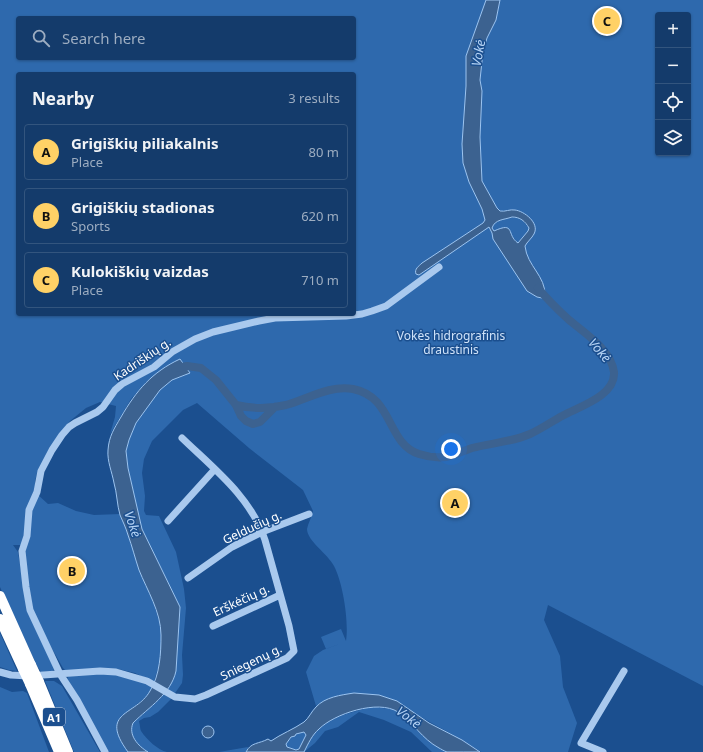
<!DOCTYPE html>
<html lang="en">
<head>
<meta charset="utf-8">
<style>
	body { margin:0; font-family:"Noto Sans",sans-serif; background:#214673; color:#f1f3f6 }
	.controls { position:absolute; right:12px; top:12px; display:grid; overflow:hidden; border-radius:4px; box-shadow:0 1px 3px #0004 }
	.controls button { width:36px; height:36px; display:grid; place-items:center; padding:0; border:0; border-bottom:1px solid #33557e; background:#143b6b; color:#f1f3f6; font:20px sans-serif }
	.you { position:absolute; left:451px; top:449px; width:14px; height:14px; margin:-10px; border:3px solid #fff; border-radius:50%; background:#1a73e8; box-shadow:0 0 0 6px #1a73e833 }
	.badge { display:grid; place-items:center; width:26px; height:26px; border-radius:50%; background:#ffd166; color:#111; font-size:13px; font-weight:700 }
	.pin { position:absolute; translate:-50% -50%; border:2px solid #fff; box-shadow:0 1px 4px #0006 }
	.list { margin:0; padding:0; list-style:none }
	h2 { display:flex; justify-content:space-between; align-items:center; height:52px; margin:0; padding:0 16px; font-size:17px }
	h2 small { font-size:13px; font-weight:400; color:#9dadc1 }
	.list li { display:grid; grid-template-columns:26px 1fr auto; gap:12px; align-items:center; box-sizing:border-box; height:56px; margin:0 8px 8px; padding:0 8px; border:1px solid #33557e; border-radius:4px }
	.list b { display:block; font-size:15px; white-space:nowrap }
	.list p { margin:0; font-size:13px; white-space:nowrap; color:#9dadc1 }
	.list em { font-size:13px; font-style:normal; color:#9dadc1 }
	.icon { flex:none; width:22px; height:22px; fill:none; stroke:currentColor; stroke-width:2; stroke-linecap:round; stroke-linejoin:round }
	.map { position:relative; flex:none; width:703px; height:752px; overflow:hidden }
	.search { position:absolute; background:#143b6b; box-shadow:0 1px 3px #0004; left:16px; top:16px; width:340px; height:44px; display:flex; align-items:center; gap:10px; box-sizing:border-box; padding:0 14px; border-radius:4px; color:#9dadc1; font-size:15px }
	.panel { position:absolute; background:#143b6b; box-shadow:0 1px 3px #0004; left:16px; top:72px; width:340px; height:244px; border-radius:4px }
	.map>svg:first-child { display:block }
	.green { fill:#2e69ad; fill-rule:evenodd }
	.water { fill:#3c6290; stroke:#9cc4f0; fill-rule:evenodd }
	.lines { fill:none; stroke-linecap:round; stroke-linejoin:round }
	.river { stroke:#3c6290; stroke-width:8 }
	.minor { stroke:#a9c9ee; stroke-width:7 }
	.highway { stroke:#fff; stroke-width:10 }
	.highway-bridge { stroke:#fff; stroke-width:10 }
	.labels { text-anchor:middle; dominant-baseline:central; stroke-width:3; stroke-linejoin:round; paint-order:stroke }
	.shield { fill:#1b4f8f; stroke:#bbcadd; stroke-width:1 }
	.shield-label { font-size:11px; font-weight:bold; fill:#fff }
	.park-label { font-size:12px; fill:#cfe3fa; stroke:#1b4f8f }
	.street-label { font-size:12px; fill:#fff; stroke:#1b4f8f }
	.water-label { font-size:13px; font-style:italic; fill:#b5d3f5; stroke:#1b4f8f }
</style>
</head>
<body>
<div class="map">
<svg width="703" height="752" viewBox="0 0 703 752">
	<rect width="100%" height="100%" fill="#1b4f8f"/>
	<path class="green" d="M0 0H703V686L548 605 544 620 560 656 563 687 577 723 568 752H481L462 740 419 716 354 693 337 696 326 701 316 706 306 672 314 656 323 650 342 643 326 649 321 637 341 629 346 641C349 622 343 583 334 566 328 554 307 541 307 529 308 523 312 517 313 511L303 490 249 448 197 403 183 410 152 441 144 459 142 473 145 496 144 511 146 515 159 516 176 552 184 589 186 608 182 655 183 675 182 683 171 699 158 712 150 717 144 718 139 721C140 725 140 729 141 731 147 740 158 750 167 752 161 752 153 752 148 752 137 748 128 733 133 723L161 698 169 687 178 643 180 607 142 529 128 468 126 451 129 440 136 423 160 390 172 380 186 375 172 363 147 381 131 399 110 434 115 417 116 406 100 402 86 408 70 421 58 437 37 473 35 481V486L37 494 48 504 58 503 76 511 94 515 120 514 128 534 140 572 150 592 159 621 162 633 160 662 155 678 151 690 148 695 136 705 123 745 128 752H108L67 679 68 677 71 675 101 673 147 679 135 673 118 669 66 671 63 668 47 640 34 614 21 545H13L18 552 27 608 55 669 52 671 41 672 36 664 0 587ZM658 15H688V153H658ZM18 18H354V58H18ZM18 74H354V314H18ZM481 94 480 137 482 181 497 208C502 213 503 210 509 210 519 209 529 216 534 224V235L524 246C527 261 538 274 545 288L503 227 518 243 528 231 529 228 523 221 518 217 499 220 493 225 467 164Z
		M0 633 17 671 9 670 0 667Z
		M45 681H54L62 686 100 752H74Z
		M0 687 12 692 23 691 27 693 49 752H0Z
		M371 707 392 709 398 712 434 745 447 752H432L411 732 384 720 359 712 338 727 325 731 315 743 304 752C317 720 341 715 371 707Z
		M304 732 306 735 299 749 296 751 287 747 286 744C290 737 295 733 304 732Z
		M248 747 246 752H217H219Z"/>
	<path class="water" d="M486 0H500L496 20 487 38 483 52 480 80 482 91 480 137 482 181 497 208 500 211C505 212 510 209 515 210 524 211 540 223 534 234 532 238 527 242 525 246 527 266 546 276 545 296L542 298 537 297 527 291 493 239 492 233 489 227 419 275 416 274C414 269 419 266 422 263L483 223 485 220 482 209 469 182 463 163 462 144 466 86V56ZM512 217C520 217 525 221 529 228L528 231 518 243C506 235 516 221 494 231L492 228C495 219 504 220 512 217Z
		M180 359 190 373 172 380 160 390 136 423 129 440 126 451 128 468 142 529 180 607 176 671C171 694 149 707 133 723 128 735 138 746 148 752H128C98 711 136 716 150 691 160 675 161 653 161 635 161 612 147 590 139 570 135 558 132 546 128 535 126 528 123 522 120 515 117 505 117 493 114 483 112 472 107 461 108 450 109 436 114 429 121 417 136 391 152 372 180 359Z
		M354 693 379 695 397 701 429 723 462 740 480 752C470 752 457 752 447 752 444 751 441 749 439 748 422 739 413 722 398 712 378 699 334 714 319 729 312 735 308 744 304 752H246C251 742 259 744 268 739L271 741C281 734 294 729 304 722 309 718 311 712 316 707 325 697 341 695 354 693ZM304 732 306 735 299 749 296 750 287 747 286 744 291 737 295 736 296 734Z
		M202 732a6 6 0 1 1 12 0a6 6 0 1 1-12 0Z"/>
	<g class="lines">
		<path class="river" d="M175 368 187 366 201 368 216 380 236 405 241 416 246 421 253 424 260 422 275 407
			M236 405C253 409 269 409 286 405 308 399 329 385 353 389 394 397 386 443 419 454 428 457 437 458 446 457 455 455 463 451 472 448 491 443 512 442 530 434 541 429 551 422 562 416 578 407 616 396 614 372 611 349 584 333 568 319 557 309 547 299 538 288"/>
		<path class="minor" d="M168 521 215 469
			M188 578 232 547 262 532 309 514
			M213 626 280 595
			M0 672 11 675 29 676 100 671 116 672 147 681 175 697 195 699 206 695 287 658 294 651 289 626 265 540C251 497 213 468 182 438
			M105 752 77 700 60 674 30 610 26 587 22 551 27 536 29 510 37 492 41 471 52 450 62 435 69 427 75 423 97 412 103 407 115 390 122 384 154 367 172 352 195 339 213 332 259 321 275 318 346 316 362 314 372 311 386 306 439 267
			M603 752 581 743 624 671"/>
		<path class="highway" d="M0 596 31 665
			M0 619 23 669
			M39 682 68 752
			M30 684 59 752"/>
		<path class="highway-bridge" d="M31 665 39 682
			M23 669 30 684"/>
	</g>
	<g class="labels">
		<rect class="shield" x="43" y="708" width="22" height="18" rx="3"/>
		<g class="shield-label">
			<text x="54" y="717">A1</text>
		</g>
		<g class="park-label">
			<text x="451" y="335">Vokės hidrografinis<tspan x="451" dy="14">draustinis</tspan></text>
		</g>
		<g class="street-label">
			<text transform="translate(142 359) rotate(-34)">Kadriškių g.</text>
			<text transform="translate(252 527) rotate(-25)">Geldučių g.</text>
			<text transform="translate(241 600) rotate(-25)">Erškėčių g.</text>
			<text transform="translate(251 662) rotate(-26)">Sniegenų g.</text>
		</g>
		<g class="water-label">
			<text transform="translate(478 53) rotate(-80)">Vokė</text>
			<text transform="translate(600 350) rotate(49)">Vokė</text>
			<text transform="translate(133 524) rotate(71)">Vokė</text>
			<text transform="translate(409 717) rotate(37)">Vokė</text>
		</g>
	</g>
</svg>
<div class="controls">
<button>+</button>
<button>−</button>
<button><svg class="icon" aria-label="locate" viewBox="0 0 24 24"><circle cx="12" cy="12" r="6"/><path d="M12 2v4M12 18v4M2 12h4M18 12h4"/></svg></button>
<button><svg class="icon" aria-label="layers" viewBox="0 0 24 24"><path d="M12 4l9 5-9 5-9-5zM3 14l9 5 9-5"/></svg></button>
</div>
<div class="you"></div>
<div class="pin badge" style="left:455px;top:503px">A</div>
<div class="pin badge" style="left:72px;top:571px">B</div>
<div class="pin badge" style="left:607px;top:21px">C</div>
<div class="search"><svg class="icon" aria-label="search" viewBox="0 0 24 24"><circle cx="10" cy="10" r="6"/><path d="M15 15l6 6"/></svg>Search here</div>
<section class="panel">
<h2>Nearby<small>3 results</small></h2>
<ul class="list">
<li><span class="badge">A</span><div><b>Grigiškių piliakalnis</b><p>Place</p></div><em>80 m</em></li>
<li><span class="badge">B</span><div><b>Grigiškių stadionas</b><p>Sports</p></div><em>620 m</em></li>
<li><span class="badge">C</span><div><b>Kulokiškių vaizdas</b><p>Place</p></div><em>710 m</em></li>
</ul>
</section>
</div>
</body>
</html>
